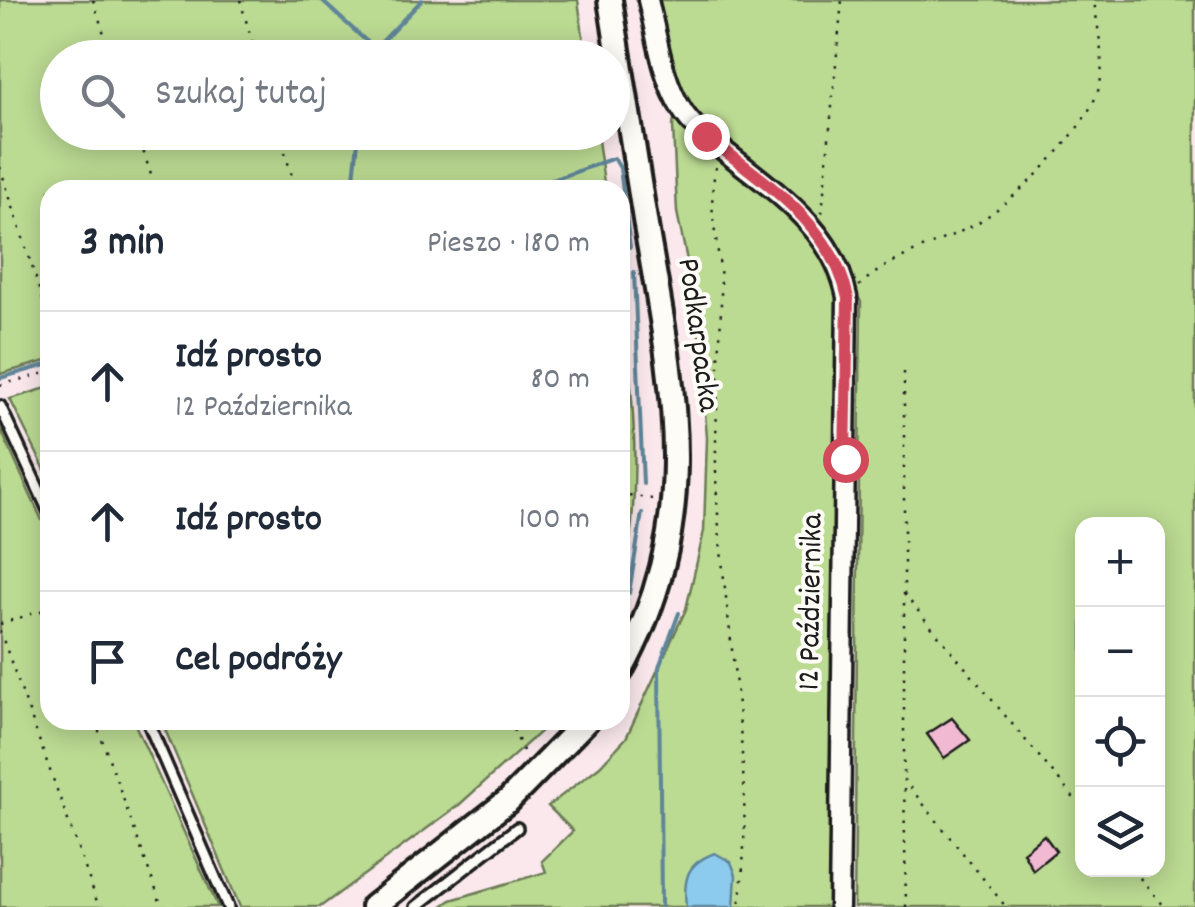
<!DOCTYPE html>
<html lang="pl">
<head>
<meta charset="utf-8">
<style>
	body { margin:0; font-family:Dekko,sans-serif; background:#f6f6f7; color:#1f2937 }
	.controls { position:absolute; right:30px; bottom:30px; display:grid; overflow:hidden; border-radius:20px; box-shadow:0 5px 25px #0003 }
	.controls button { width:90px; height:90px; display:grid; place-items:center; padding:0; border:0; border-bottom:2px solid #e0e1e3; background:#fff; color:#1f2937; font:50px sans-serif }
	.stop { position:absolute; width:30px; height:30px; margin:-22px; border:8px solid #d1495b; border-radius:50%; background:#fff }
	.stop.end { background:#d1495b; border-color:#fff; box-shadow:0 2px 10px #0008 }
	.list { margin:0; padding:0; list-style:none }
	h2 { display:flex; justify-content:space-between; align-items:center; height:130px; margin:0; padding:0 40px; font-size:42px }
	h2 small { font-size:32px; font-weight:400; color:#747a83 }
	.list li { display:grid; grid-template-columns:65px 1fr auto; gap:30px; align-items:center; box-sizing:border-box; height:140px; padding:0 40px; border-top:2px solid #e0e1e3 }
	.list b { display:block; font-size:38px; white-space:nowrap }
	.list p { margin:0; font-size:32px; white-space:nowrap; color:#747a83 }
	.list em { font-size:32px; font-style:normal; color:#747a83 }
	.icon { flex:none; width:55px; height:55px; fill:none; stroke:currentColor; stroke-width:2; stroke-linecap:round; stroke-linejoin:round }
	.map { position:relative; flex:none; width:1195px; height:907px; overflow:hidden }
	.search { position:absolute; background:#fff; box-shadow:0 5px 25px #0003; left:40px; top:40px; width:590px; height:110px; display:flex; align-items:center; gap:25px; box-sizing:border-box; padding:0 35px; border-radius:55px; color:#747a83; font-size:38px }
	.panel { position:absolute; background:#fff; box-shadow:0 5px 25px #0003; left:40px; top:180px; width:590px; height:550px; border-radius:30px }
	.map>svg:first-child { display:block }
	.green { fill:#bbda92; stroke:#6c7b57; stroke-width:2.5; fill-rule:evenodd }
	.water { fill:#8ccbed; stroke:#5f8599; stroke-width:2.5 }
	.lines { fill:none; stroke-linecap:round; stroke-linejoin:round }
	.stream { stroke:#5f8599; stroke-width:4 }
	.building { fill:#f2bad2; stroke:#1c1c1c; stroke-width:2.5 }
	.service-casing { stroke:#1c1c1c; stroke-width:16 }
	.minor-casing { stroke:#1c1c1c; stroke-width:25 }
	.secondary-casing { stroke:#1c1c1c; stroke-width:30 }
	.path { stroke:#1c1c1c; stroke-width:2.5; stroke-dasharray:2.5 8; stroke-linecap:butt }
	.service { stroke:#fdfcf7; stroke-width:9 }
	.minor { stroke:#fdfcf7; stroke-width:18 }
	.secondary { stroke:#fdfcf7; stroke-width:22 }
	.route { stroke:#d1495b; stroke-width:12 }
	.labels { text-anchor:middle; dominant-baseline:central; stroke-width:8; stroke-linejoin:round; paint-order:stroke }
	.street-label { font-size:32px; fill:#1c1c1c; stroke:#fdfcf7 }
</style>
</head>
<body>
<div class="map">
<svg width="1195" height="907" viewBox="0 0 1195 907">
	<rect width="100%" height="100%" fill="#fae8ec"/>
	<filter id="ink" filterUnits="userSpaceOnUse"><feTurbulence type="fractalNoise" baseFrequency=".01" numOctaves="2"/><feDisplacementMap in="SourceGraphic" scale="20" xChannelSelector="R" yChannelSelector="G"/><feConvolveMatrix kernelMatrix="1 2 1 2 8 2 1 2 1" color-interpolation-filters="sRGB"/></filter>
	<g filter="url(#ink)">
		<path class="green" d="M0 0H578L586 57 58 58V132L597 133 605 190H50V360L0 374Z
			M656 0H1195V907H854L861 302 841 264 833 907H441L451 900 546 872 542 861 573 831 548 806 600 766 626 738 686 609 704 531 707 438 697 309 677 212 673 126 679 84ZM1082 524H1158V870H1082Z
			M620 294C634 391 644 499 620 595Z
			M50 387V480L10 399Z
			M0 428 50 538V720H133L218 907H0Z
			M161 720H553L459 805 320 907H240Z"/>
		<path class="water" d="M715 853 731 862 736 875 734 907H686C683 878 687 863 715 853Z"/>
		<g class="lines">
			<path class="stream" d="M321 0 375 49 422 0
				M366 58 367 41
				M357 190 354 178 359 132
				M525 190 614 158 620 168 630 247
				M634 272 643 484
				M0 378 50 364
				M629 593 642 513
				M661 907 659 667 679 613"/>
		</g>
		<path class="building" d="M952 718 970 740 944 758 927 734Z
			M1044 835 1056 851 1033 870 1023 852Z"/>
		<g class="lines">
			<g class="service-casing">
				<path id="service" d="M0 406 50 514
					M147 720 228 907
					M416 907 517 828"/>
			</g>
			<g class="minor-casing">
				<path id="minor" d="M648 0C657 36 662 79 682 110 693 128 711 140 727 153 777 193 834 230 847 297L839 907"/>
			</g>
			<g class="secondary-casing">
				<path id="secondary" d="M610 0C622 75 634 151 646 226 674 388 704 520 620 672
					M373 907 509 800 587 720"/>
			</g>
			<path class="path" d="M93 0 112 58
				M240 0 257 58
				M137 132 156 190
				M279 132 296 190
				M0 167 50 322
				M716 167C705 216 722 246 721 294 721 362 713 431 717 499 725 633 757 773 739 907
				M822 213 842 0
				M859 286C887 259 933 245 968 228 1009 208 1090 129 1100 84 1105 59 1097 26 1094 0
				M904 372V780
				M0 385 50 372
				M629 495 652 499
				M904 594 1082 808
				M0 624 50 608
				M0 631 99 907
				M95 720 162 907
				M509 720 525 755
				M1133 870 1165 907
				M906 907 904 780 1006 907"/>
			<use href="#service" class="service"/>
			<use href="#minor" class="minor"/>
			<use href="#secondary" class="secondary"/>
		</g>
	</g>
	<g class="lines" filter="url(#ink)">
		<path class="route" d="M706 136C762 181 832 223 848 298L845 459"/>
	</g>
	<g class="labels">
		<g class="street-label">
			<text transform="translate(696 335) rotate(82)">Podkarpacka</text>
			<text transform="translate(813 602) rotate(-89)">12 Października</text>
		</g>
	</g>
</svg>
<div class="controls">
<button>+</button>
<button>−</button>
<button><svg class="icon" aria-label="locate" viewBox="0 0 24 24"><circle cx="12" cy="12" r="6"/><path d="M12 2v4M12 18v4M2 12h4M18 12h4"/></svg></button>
<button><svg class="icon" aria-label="layers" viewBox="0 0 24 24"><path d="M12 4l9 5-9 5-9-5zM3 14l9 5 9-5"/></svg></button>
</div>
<div class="stop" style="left:845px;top:459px"></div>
<div class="stop end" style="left:706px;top:136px"></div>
<div class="search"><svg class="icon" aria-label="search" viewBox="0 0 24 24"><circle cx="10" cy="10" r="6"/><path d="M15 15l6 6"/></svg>Szukaj tutaj</div>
<section class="panel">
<h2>3 min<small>Pieszo · 180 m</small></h2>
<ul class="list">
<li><svg class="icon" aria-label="ahead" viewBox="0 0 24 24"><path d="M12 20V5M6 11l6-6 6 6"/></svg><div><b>Idź prosto</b><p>12 Października</p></div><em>80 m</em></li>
<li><svg class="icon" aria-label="ahead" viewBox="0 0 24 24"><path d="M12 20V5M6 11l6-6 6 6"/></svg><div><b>Idź prosto</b></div><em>100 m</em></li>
<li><svg class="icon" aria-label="arrive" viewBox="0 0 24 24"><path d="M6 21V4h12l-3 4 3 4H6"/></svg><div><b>Cel podróży</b></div></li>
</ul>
</section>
</div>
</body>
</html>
